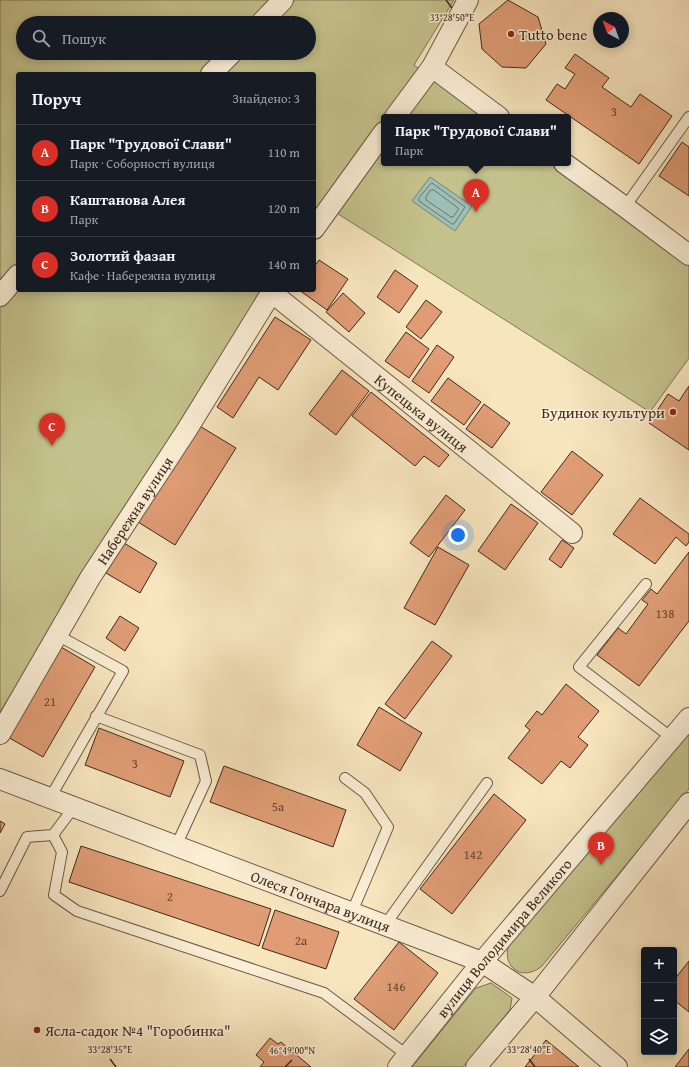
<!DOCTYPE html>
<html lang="uk">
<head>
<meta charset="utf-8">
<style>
	body { margin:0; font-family:"Gentium Book Plus",serif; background:#20242c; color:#f1f3f6 }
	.controls { position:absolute; right:12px; bottom:12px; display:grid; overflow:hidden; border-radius:4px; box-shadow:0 2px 10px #0003 }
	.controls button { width:36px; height:36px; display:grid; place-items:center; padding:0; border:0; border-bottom:1px solid #363941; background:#171b24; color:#f1f3f6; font:20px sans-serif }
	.compass { position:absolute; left:593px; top:12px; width:36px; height:36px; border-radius:50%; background:#171b24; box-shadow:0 2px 10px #0003; rotate:319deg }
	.you { position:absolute; left:458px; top:535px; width:14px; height:14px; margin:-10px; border:3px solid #fff; border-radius:50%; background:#1a73e8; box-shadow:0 0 0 6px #1a73e833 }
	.badge { display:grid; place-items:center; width:26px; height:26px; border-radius:50%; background:#d93025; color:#fff; font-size:13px; font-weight:700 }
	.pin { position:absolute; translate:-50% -33px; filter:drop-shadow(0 1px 2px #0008) }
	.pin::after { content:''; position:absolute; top:21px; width:14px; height:12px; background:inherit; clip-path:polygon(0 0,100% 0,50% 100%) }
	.popup { position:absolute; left:381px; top:114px; width:190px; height:52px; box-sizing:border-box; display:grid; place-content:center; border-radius:4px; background:#171b24; filter:drop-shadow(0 1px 3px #0005); font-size:13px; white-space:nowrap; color:#9ea1a6 }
	.popup b { font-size:15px; color:#f1f3f6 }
	.popup::after { content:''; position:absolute; left:50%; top:100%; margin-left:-8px; border:8px solid transparent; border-top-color:#171b24 }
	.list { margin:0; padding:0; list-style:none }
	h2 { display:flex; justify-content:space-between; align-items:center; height:52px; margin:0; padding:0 16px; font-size:17px }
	h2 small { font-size:13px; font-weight:400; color:#9ea1a6 }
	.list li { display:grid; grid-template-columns:26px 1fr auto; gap:12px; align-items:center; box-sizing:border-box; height:56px; padding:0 16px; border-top:1px solid #363941 }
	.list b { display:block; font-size:15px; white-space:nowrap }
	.list p { margin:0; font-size:13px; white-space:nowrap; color:#9ea1a6 }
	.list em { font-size:13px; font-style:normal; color:#9ea1a6 }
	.icon { flex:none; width:22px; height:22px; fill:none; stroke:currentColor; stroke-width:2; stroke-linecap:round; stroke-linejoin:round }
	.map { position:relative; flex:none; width:689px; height:1067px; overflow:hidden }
	.search { position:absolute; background:#171b24; box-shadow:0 2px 10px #0003; left:16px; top:16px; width:300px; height:44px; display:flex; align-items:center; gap:10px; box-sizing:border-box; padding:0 14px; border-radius:22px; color:#9ea1a6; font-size:15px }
	.panel { position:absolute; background:#171b24; box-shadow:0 2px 10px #0003; left:16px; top:72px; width:300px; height:220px; border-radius:4px }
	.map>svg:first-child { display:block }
	.green { fill:#c4c28c; stroke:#827554; fill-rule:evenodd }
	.water { fill:#9dbfb5; stroke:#778377 }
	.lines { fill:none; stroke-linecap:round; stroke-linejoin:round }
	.shore { stroke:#6e7468; stroke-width:1 }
	.building { fill:#e09d75; stroke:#3f281b }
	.lane-casing { stroke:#6d5744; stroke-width:12 }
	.street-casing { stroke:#6d5744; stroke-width:22 }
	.lane { stroke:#faeed5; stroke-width:10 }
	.street { stroke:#faeed5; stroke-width:20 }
	.ticks { fill:none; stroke:#3f281b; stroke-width:1.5 }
	.poi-dot { fill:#8f2418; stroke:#faeed5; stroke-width:1.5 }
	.labels { text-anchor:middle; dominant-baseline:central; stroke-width:3; stroke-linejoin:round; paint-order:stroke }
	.number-label { font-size:13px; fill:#674532 }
	.poi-label { font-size:15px; fill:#3f281b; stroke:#faeed5; text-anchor:start }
	.street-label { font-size:15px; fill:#3f281b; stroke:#faeed5 }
	.ticks-label { font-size:10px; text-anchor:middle; fill:#3f281b; stroke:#faeed5; stroke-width:3; stroke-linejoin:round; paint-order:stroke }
</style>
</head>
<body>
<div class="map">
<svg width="689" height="1067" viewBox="0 0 689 1067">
	<rect width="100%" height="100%" fill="#f7e5be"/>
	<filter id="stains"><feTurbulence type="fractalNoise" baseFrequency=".005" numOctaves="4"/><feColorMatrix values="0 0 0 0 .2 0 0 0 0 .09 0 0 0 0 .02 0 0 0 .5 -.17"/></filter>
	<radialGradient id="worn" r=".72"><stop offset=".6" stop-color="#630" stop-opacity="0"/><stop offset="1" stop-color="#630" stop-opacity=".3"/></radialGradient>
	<path class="green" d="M0 0H454L414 65 486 117H384V163H549L689 265V358L650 412 324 205 314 219V74H18V290H266L201 389 0 712ZM23 23H309V53H23Z
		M689 734V789L542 966C521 984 498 964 511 940Z
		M491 983 512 998 510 1010 463 1067H412L476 988Z"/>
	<path class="water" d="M430 177 472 206 455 231 412 201Z"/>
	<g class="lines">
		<path class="shore" d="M432 183 465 207 454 224H452L419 201V198Z
			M431 190H434L458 208V210L453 217H451L426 200V197Z"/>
	</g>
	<path class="building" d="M508 0 538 17 546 44 526 68 502 67 482 49 479 24Z
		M575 54 609 78 602 87 631 107 640 94 672 116 639 164 546 100 557 84 565 89 575 74 565 68Z
		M682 142 689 147V196L659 176Z
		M319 260 348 279 327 310 299 290H314V267Z
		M395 270 418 286 399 313 377 297Z
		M343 293 365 313 349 332 326 312Z
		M426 300 442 312 421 339 406 327Z
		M275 317 311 340 278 390 259 377 233 418 217 407Z
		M406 332 429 349 409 378 385 361Z
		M437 345 454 357 429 393 412 381Z
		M342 370 369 391 336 435 309 414Z
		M448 378 481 402 464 425 431 401Z
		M689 386V450L649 423 668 394 679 401Z
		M371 392 449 455 439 467 424 456 415 466 352 416Z
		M484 404 510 423 492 448 466 429Z
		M198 425 236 448 175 545 138 522Z
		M572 451 603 475 572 515 541 492Z
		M446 495 465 510 429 557 410 543Z
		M640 498 689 534V542L686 546 676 537 655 564 613 534Z
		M511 504 538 523 505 570 478 551Z
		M562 540 574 548 561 568 549 559Z
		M124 543 157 563 140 593 106 573Z
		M438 547 469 565 435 625 404 608Z
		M689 552V621L639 686 597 655 618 628 626 634 648 604 642 600 651 589 657 594Z
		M120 616 139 628 125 651 106 638Z
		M432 641 452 656 405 719 385 704Z
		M56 644 95 667 43 757 4 735Z
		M566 684 599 711 578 737 588 745 570 768 561 761 542 784 508 758 530 730 525 726 537 711 542 715Z
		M379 707 422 733 400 771 357 745Z
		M99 728 184 761 170 797 85 765Z
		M224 766 346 810 333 847 210 802Z
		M494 794 526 820 452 914 420 889Z
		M0 821 5 824 0 833Z
		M81 846 271 909 259 946 69 882Z
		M275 910 339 932 326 969 262 948Z
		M399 942 438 973 394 1030 354 999Z
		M689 961V1012L674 1000V980Z
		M270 1038 278 1044 281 1042 311 1067H260L264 1062 256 1055Z
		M546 1040 579 1067H525Z
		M689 1049V1067H675Z"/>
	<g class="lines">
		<g class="lane-casing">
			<path id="lane" d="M625 207 689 117
				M646 584 579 667 672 738
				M96 716 200 755 206 781 176 846
				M345 778 365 793 388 827 352 912
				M50 798 123 671 57 635
				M53 835 62 852 54 895 77 911 324 993 407 1055
				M0 891 27 837 53 835 74 807
				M385 925 487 783"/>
		</g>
		<g class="street-casing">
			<g id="street">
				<path d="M261 23 283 0"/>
				<path d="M432 67 499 117"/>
				<path d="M211 74 232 53"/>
				<path d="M395 117 432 67 468 0"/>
				<path d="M564 163 625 207 689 255"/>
				<path d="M314 229 384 132"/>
				<path id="s1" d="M271 292 572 533"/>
				<path d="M0 296 18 275"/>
				<path id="s2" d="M0 734 90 578 188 428 273 290"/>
				<path id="s3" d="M0 779 482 962 535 997 617 1067"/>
				<path id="s4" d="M398 1067 482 962 689 718"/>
				<path d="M476 1067 535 997 689 803"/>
			</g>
		</g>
		<use href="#lane" class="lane"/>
		<use href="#street" class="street"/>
	</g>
	<path class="ticks" d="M446 0 452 8M110 1059 116 1067M529 1059 535 1067M285 1067 292 1060"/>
	<g class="poi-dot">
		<circle cx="511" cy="34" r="4"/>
		<circle cx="673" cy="412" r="4"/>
		<circle cx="37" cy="1030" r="4"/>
	</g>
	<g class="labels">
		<g class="number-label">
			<text x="614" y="111">3</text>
			<text x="665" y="613">138</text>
			<text x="50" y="701">21</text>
			<text x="135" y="763">3</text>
			<text x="278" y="806">5а</text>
			<text x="473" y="854">142</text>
			<text x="170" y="896">2</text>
			<text x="301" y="940">2а</text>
			<text x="396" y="986">146</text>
		</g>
		<g class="poi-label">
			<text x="519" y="34">Tutto bene</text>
			<text x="665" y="412" text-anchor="end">Будинок культури</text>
			<text x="45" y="1030">Ясла-садок №4 "Горобинка"</text>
		</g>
		<g class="street-label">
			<text stroke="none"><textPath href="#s1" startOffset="193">Купецька вулиця</textPath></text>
			<text stroke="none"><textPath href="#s2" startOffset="261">Набережна вулиця</textPath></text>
			<text stroke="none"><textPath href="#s3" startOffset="343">Олеся Гончара вулиця</textPath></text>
			<text stroke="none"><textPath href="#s4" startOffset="167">вулиця Володимира Великого</textPath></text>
		</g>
	</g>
	<g class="ticks-label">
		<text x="452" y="21">33°28'50"E</text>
		<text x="110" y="1053">33°28'35"E</text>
		<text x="529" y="1053">33°28'40"E</text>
		<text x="292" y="1054">46°49'00"N</text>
	</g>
	<rect width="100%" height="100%" filter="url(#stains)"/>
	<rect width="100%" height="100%" fill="url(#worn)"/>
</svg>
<div class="controls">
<button>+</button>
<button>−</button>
<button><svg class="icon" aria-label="layers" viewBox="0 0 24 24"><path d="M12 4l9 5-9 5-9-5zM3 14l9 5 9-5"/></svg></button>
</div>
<svg class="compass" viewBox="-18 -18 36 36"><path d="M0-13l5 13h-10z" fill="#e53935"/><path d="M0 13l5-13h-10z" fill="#9ea1a6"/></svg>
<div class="you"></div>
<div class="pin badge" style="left:476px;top:212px">A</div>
<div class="popup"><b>Парк &quot;Трудової Слави&quot;</b>Парк</div>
<div class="pin badge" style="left:601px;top:865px">B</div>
<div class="pin badge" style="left:52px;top:446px">C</div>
<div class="search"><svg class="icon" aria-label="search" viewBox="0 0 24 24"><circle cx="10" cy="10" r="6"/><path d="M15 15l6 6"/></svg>Пошук</div>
<section class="panel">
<h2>Поруч<small>Знайдено: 3</small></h2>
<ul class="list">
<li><span class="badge">A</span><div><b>Парк &quot;Трудової Слави&quot;</b><p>Парк · Соборності вулиця</p></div><em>110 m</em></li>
<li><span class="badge">B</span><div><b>Каштанова Алея</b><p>Парк</p></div><em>120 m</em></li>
<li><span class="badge">C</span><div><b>Золотий фазан</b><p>Кафе · Набережна вулиця</p></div><em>140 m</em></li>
</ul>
</section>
</div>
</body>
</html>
